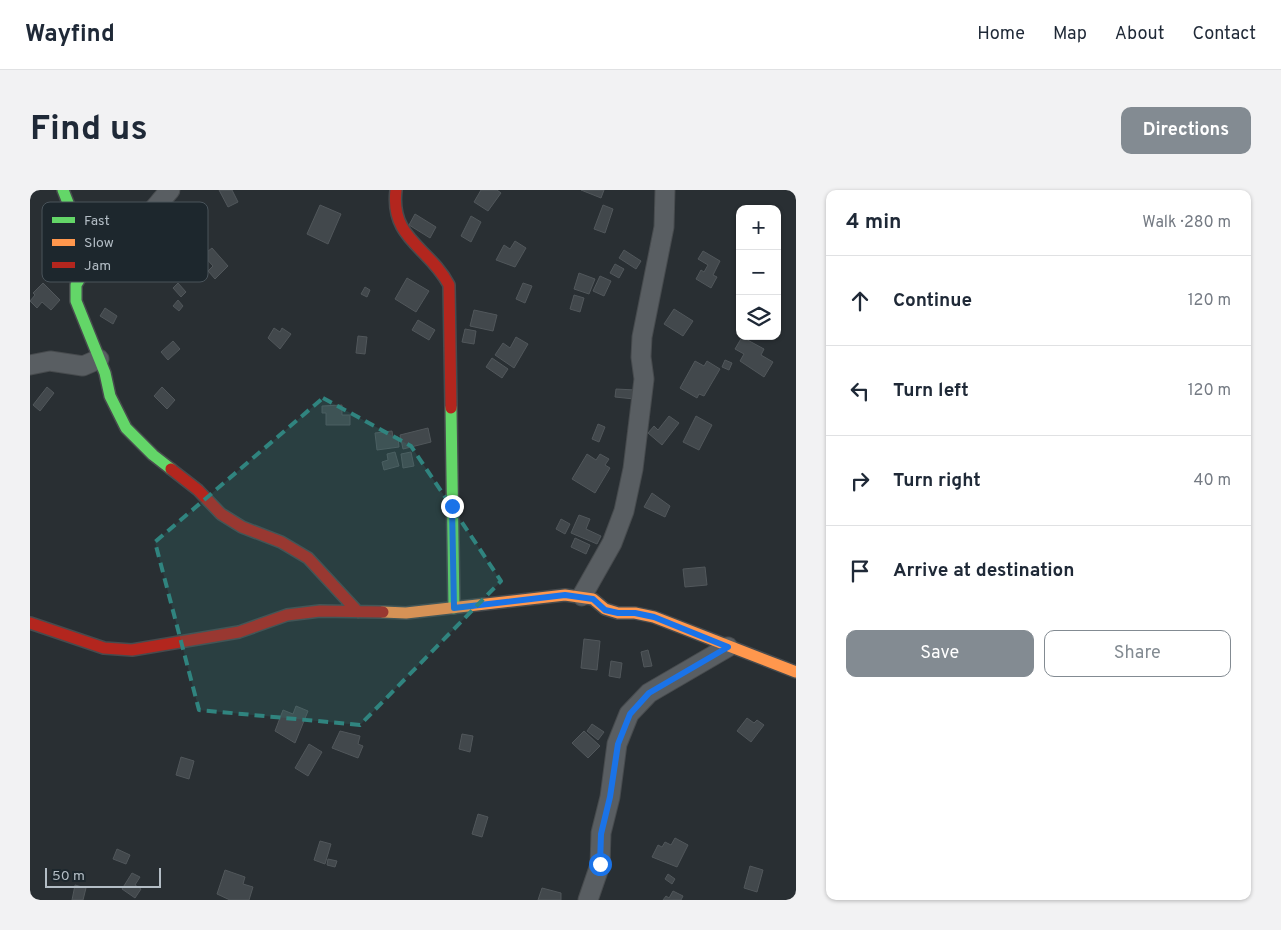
<!DOCTYPE html>
<html lang="en">
<head>
<meta charset="utf-8">
<style>
	body { margin:0; font-family:Overpass,sans-serif; background:#f2f2f3; color:#1f2937 }
	.controls { position:absolute; right:15px; top:15px; display:grid; overflow:hidden; border-radius:10px; box-shadow:0 1px 4px #0004 }
	.controls button { width:45px; height:45px; display:grid; place-items:center; padding:0; border:0; border-bottom:1px solid #e0e1e3; background:#fff; color:#1f2937; font:25px sans-serif }
	.scale { position:absolute; left:15px; bottom:12px; width:116px; box-sizing:border-box; padding-left:5px; border:2px solid #b3bdc5; border-top:0; font-size:14px; line-height:18px; white-space:nowrap; color:#b3bdc5; -webkit-text-stroke:4px #1d272d; paint-order:stroke }
	.stop { position:absolute; width:15px; height:15px; margin:-11px; border:4px solid #1a73e8; border-radius:50%; background:#fff }
	.stop.end { background:#1a73e8; border-color:#fff; box-shadow:0 1px 5px #0008 }
	.list { margin:0; padding:0; list-style:none }
	h2 { display:flex; justify-content:space-between; align-items:center; height:65px; margin:0; padding:0 20px; font-size:21px }
	h2 small { font-size:16px; font-weight:400; color:#747a83 }
	.list li { display:grid; grid-template-columns:32px 1fr auto; gap:15px; align-items:center; box-sizing:border-box; height:90px; padding:0 20px; border-top:1px solid #e0e1e3 }
	.list b { display:block; font-size:19px; white-space:nowrap }
	.list em { font-size:16px; font-style:normal; color:#747a83 }
	.actions { display:flex; gap:10px; padding:15px 20px }
	.actions a { flex:1; padding:11px 0; border:1px solid #838b92; border-radius:10px; text-align:center; font-size:18px; color:#838b92 }
	.actions .main { background:#838b92; color:#fff }
	.icon { flex:none; width:28px; height:28px; fill:none; stroke:currentColor; stroke-width:2; stroke-linecap:round; stroke-linejoin:round }
	.map { position:relative; flex:none; width:766px; height:710px; overflow:hidden; border-radius:10px }
	header { display:flex; align-items:center; gap:30px; box-sizing:border-box; height:70px; padding:0 25px; background:#fff; border-bottom:1px solid #e0e1e3 }
	header strong { font-size:24px }
	nav { display:flex; gap:28px; margin-inline-start:auto; font-size:18px }
	.intro { display:flex; align-items:center; justify-content:space-between; box-sizing:border-box; height:120px; padding:0 30px }
	h1 { margin:0; font-size:35px }
	.button { padding:12px 22px; border-radius:10px; background:#838b92; color:#fff; font-size:18px; font-weight:700 }
	main { display:flex; gap:30px; padding:0 30px }
	aside { flex:1; background:#fff; border-radius:10px; box-shadow:0 1px 4px #0004 }
	.map>svg:first-child { display:block }
	.building { fill:#42484c; stroke:#51575b }
	.lines { fill:none; stroke-linecap:round; stroke-linejoin:round }
	.street-casing { stroke:#474b4e; stroke-width:21 }
	.fast-casing { stroke:#474b4e; stroke-width:14 }
	.slow-casing { stroke:#474b4e; stroke-width:14 }
	.jam-casing { stroke:#474b4e; stroke-width:14 }
	.street { stroke:#595e62; stroke-width:19 }
	.fast { stroke:#63d668; stroke-width:11 }
	.slow { stroke:#ff974d; stroke-width:11 }
	.jam { stroke:#b3261e; stroke-width:11 }
	.route { stroke:#1a73e8; stroke-width:6 }
	.marked { fill:#30847f; fill-opacity:0.2; stroke:#30847f; stroke-width:4; stroke-dasharray:10 6; stroke-linejoin:round }
	.key { fill:#1d272d; stroke:#4a545b; stroke-width:1 }
	.key-label { font-size:14px; fill:#b3bdc5 }
</style>
</head>
<body>
<header>
<strong>Wayfind</strong>
<nav><a>Home</a><a>Map</a><a>About</a><a>Contact</a></nav>
</header>
<div class="intro"><h1>Find us</h1><a class="button">Directions</a></div>
<main>
<div class="map">
<svg width="766" height="710" viewBox="0 0 766 710">
	<rect width="100%" height="100%" fill="#292f33"/>
	<path class="building" d="M189 0H202L208 12 198 17Z
		M451 0H467L471 3 458 21 444 12Z
		M551 0H574L571 8Z
		M290 15 311 24 298 54 277 44Z
		M573 15 583 19 575 43 564 39Z
		M385 24 406 37 400 48 379 35Z
		M441 26 451 32 441 52 431 46Z
		M485 51 496 58 485 77 466 70 474 55 480 59Z
		M182 58 198 76 185 89 178 81 183 76 173 65Z
		M594 60 611 71 606 79 589 68Z
		M673 61 690 71 683 85 687 87 681 98 666 89 671 80 674 82 678 75 668 69Z
		M585 74 594 79 589 88 580 83Z
		M549 83 565 89 559 104 544 99Z
		M570 86 581 91 574 106 563 101Z
		M377 88 399 101 386 122 365 109Z
		M13 93 30 110 21 120 12 112 7 118 0 111 5 105 3 103Z
		M148 93 156 102 151 107 143 98Z
		M493 93 502 96 495 113 486 109Z
		M335 97 340 100 337 107 331 104Z
		M544 105 554 108 550 122 540 119Z
		M148 110 153 116 149 121 143 116Z
		M75 118 87 126 83 134 70 126Z
		M644 119 663 131 653 146 634 134Z
		M444 120 467 125 463 141 440 136Z
		M388 130 405 140 399 150 382 140Z
		M244 138 250 142 252 138 261 144 250 159 238 148Z
		M435 139 446 141 444 154 432 152Z
		M328 146 337 147 335 164 326 163Z
		M486 147 498 154 484 178 465 165 473 153 480 158Z
		M712 147 734 159 731 165 743 172 734 187 710 171 714 164 705 159Z
		M143 151 150 159 138 170 131 162Z
		M462 168 478 179 472 188 456 177Z
		M695 170 702 173 699 180 692 177Z
		M665 171 674 176 677 171 690 179 674 206 669 204 667 208 650 198Z
		M17 197 24 203 10 221 3 215Z
		M132 197 145 210 137 219 124 206Z
		M586 199 605 200 604 209 585 207Z
		M312 215V225H320V235H296V223H292V216Z
		M639 226 649 233 632 255 618 243 624 236 628 240Z
		M666 226 682 235 669 260 653 252Z
		M568 234 575 237 569 252 562 249Z
		M398 238 401 252 373 259 370 245Z
		M362 241 363 247H368L369 257 347 260 345 243Z
		M365 262 369 276 354 280 352 272 358 270 357 264Z
		M381 262 384 276 373 278 371 264Z
		M557 264 566 270 570 264 579 269 575 275 580 278 565 303 542 289Z
		M622 303 640 316 635 327 614 317Z
		M549 325 560 329 556 339 571 346 567 354 541 343Z
		M531 329 540 334 535 344 526 339Z
		M545 348 560 355 556 364 541 357Z
		M675 377 677 395 655 397 653 379Z
		M554 449 570 451 567 480 551 478Z
		M618 460 622 476 614 477 611 462Z
		M581 471 592 473 590 488 579 486Z
		M266 516 278 521 265 553 245 541 253 520 263 524Z
		M717 528 724 533 727 530 734 535 721 552 707 541Z
		M562 534 574 542 568 550 557 541Z
		M310 541 330 546 328 554 333 556 328 568 302 558Z
		M554 541 570 556 558 568 542 553Z
		M432 544 443 546 440 562 429 559Z
		M279 554 292 562 278 586 265 578Z
		M151 567 164 571 159 589 146 585Z
		M448 624 458 627 452 647 442 644Z
		M645 648 658 655 647 677 622 667 628 655 632 657 635 652 641 655Z
		M290 651 301 654 295 674 284 670Z
		M87 659 100 665 96 674 83 669Z
		M298 669 307 671 305 677 297 675Z
		M720 676 733 680 727 702 714 698Z
		M195 680 215 687 213 694 223 697 219 710H200L187 704Z
		M102 683 110 687 105 695 111 699 105 708 92 699Z
		M638 684 645 689 642 694 635 689Z
		M45 695 56 698 53 710H42Z
		M512 698 531 703V710H508Z
		M643 701 653 706 651 710H633L636 706 639 708Z"/>
	<g class="lines">
		<g class="street-casing">
			<path id="street" d="M87 48C112 38 123 19 140 0
				M0 175 20 171 53 176 69 169
				M552 406 582 353 594 321 603 279 614 189 611 167 612 147 634 37 635 0
				M558 710 570 675 571 643 580 607 587 554 599 524 619 503 698 457"/>
		</g>
		<g class="fast-casing">
			<path id="fast" d="M33 0 40 18 82 37 86 42V51L55 80 46 95V111L75 183 80 206 96 238 123 265 141 279
				M421 218 424 418"/>
		</g>
		<g class="slow-casing">
			<path id="slow" d="M353 422 376 423 535 405 563 409 575 419 588 423H605L624 427 766 482"/>
		</g>
		<g class="jam-casing">
			<path id="jam" d="M366 0C360 49 399 57 419 95L421 218
				M141 279 168 300 191 324 212 337 251 352 278 368 328 422
				M0 433 74 458 102 460 209 442 257 425 290 421 353 422"/>
		</g>
		<use href="#street" class="street"/>
		<use href="#fast" class="fast"/>
		<use href="#slow" class="slow"/>
		<use href="#jam" class="jam"/>
	</g>
	<g class="lines">
		<path class="route" d="M422 316 424 418 535 405 563 409 575 420 588 423H605L624 427 698 457 619 503 600 524 588 554 580 607 571 644 570 674"/>
	</g>
	<path class="marked" d="M293 208 381 256 471 391 330 535 169 520 125 352Z"/>
	<rect x="12" y="12" width="166" height="80" rx="8" class="key"/>
	<rect x="22" y="27" width="23" height="6" fill="#63d668"/>
	<rect x="22" y="49" width="23" height="7" fill="#ff974d"/>
	<rect x="22" y="72" width="23" height="6" fill="#b3261e"/>
	<g class="key-label">
		<text x="54" y="35">Fast</text>
		<text x="54" y="57">Slow</text>
		<text x="54" y="80">Jam</text>
	</g>
</svg>
<div class="controls">
<button>+</button>
<button>−</button>
<button><svg class="icon" aria-label="layers" viewBox="0 0 24 24"><path d="M12 4l9 5-9 5-9-5zM3 14l9 5 9-5"/></svg></button>
</div>
<div class="scale">50 m</div>
<div class="stop" style="left:570px;top:674px"></div>
<div class="stop end" style="left:422px;top:316px"></div>
</div>
<aside>
<h2>4 min<small>Walk · 280 m</small></h2>
<ul class="list">
<li><svg class="icon" aria-label="ahead" viewBox="0 0 24 24"><path d="M12 20V5M6 11l6-6 6 6"/></svg><div><b>Continue</b></div><em>120 m</em></li>
<li><svg class="icon" aria-label="left" viewBox="0 0 24 24"><path d="M17 20v-9H6M10 6l-5 5 5 5"/></svg><div><b>Turn left</b></div><em>120 m</em></li>
<li><svg class="icon" aria-label="right" viewBox="0 0 24 24"><path d="M7 20v-9h11M14 6l5 5-5 5"/></svg><div><b>Turn right</b></div><em>40 m</em></li>
<li><svg class="icon" aria-label="arrive" viewBox="0 0 24 24"><path d="M6 21V4h12l-3 4 3 4H6"/></svg><div><b>Arrive at destination</b></div></li>
</ul>
<div class="actions"><a class="main">Save</a><a>Share</a></div>
</aside>
</main>
</body>
</html>
